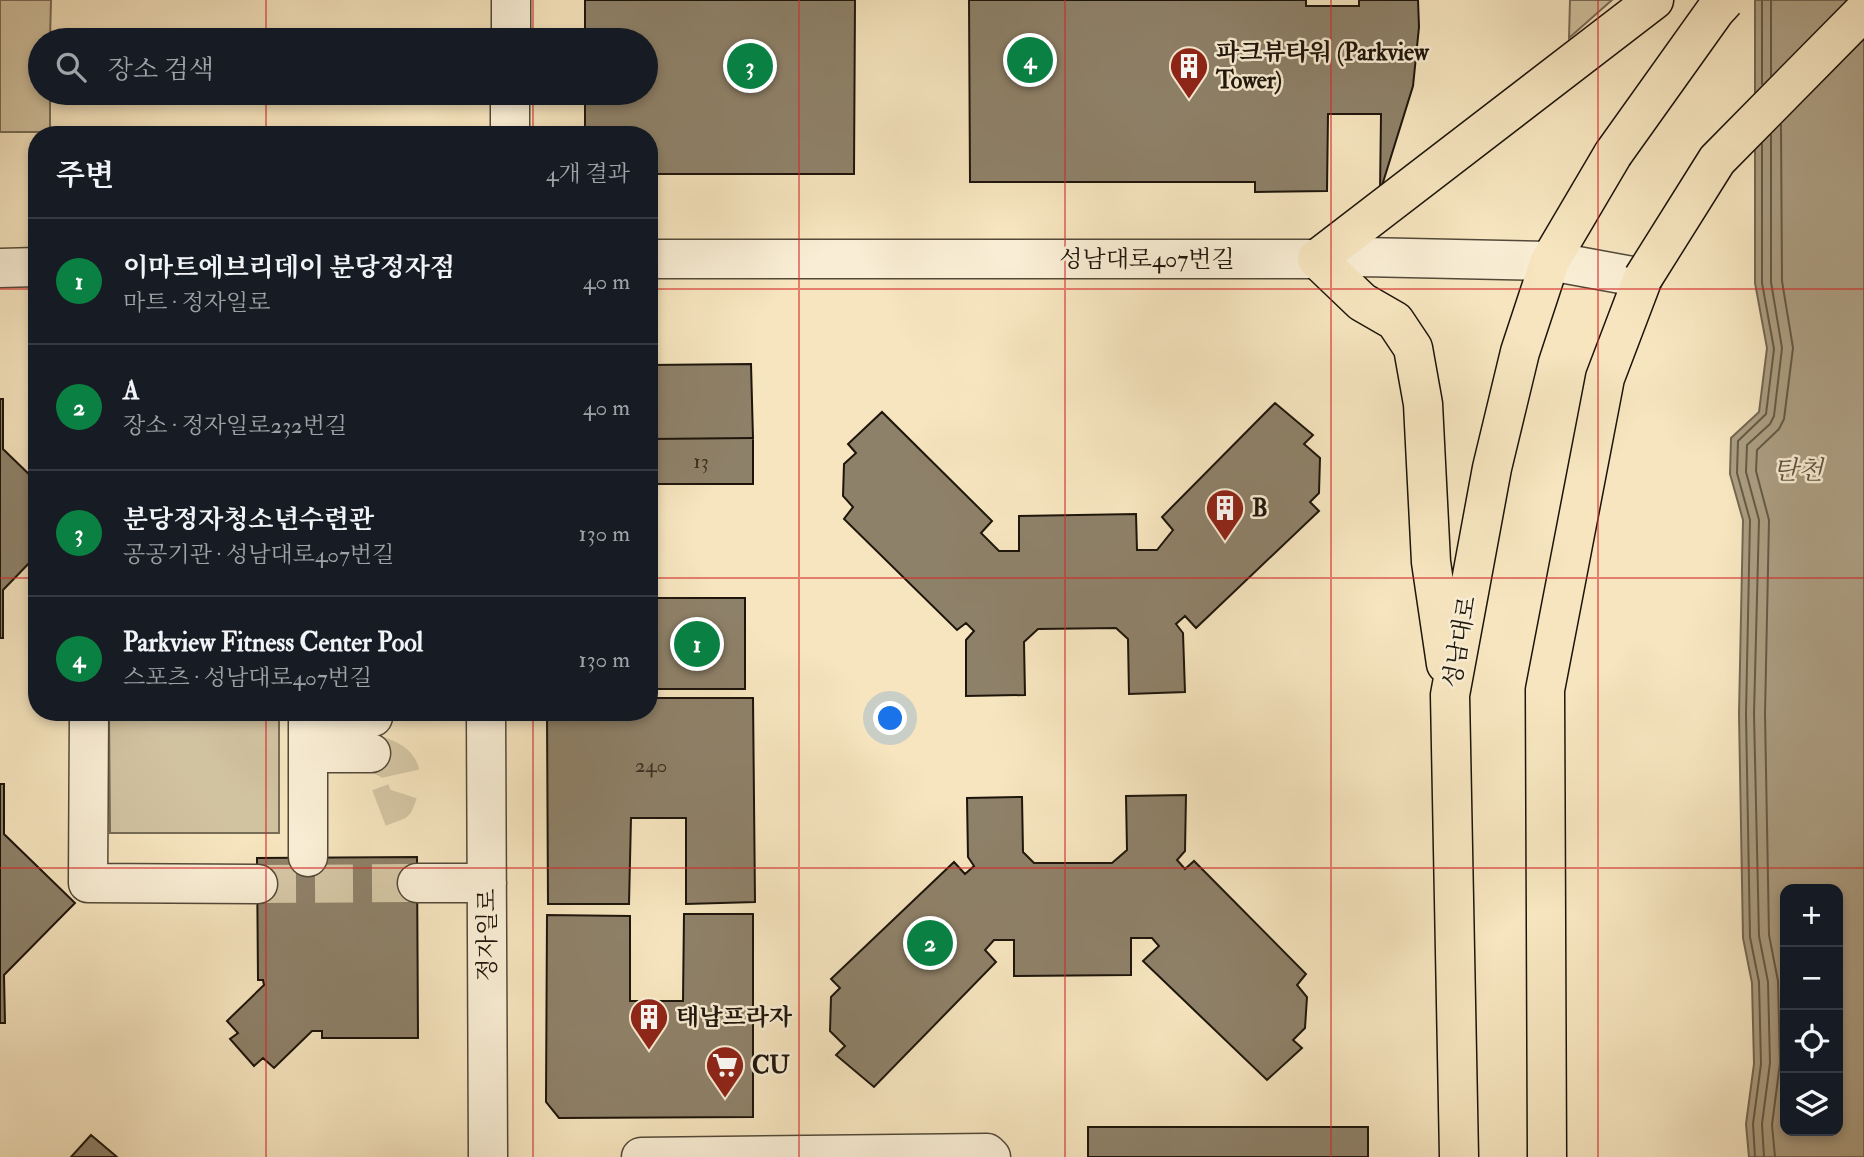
<!DOCTYPE html>
<html lang="ko">
<head>
<meta charset="utf-8">
<style>
	body { margin:0; font-family:"IM FELL Double Pica","Noto Serif KR",serif; background:#20242c; color:#f1f3f6 }
	.controls { position:absolute; right:21px; bottom:21px; display:grid; overflow:hidden; border-radius:14px; box-shadow:0 4px 10px #0003 }
	.controls button { width:63px; height:63px; display:grid; place-items:center; padding:0; border:0; border-bottom:2px solid #363941; background:#171b24; color:#f1f3f6; font:35px sans-serif }
	.you { position:absolute; left:891px; top:719px; width:24px; height:24px; margin:-18px; border:5px solid #fff; border-radius:50%; background:#1a73e8; box-shadow:0 0 0 10px #1a73e833 }
	.badge { display:grid; place-items:center; width:46px; height:46px; border-radius:50%; background:#0b8043; color:#fff; font-size:23px; font-weight:700 }
	.pin { position:absolute; translate:-50% -50%; border:4px solid #fff; box-shadow:0 2px 7px #0006 }
	.list { margin:0; padding:0; list-style:none }
	h2 { display:flex; justify-content:space-between; align-items:center; height:91px; margin:0; padding:0 28px; font-size:30px }
	h2 small { font-size:23px; font-weight:400; color:#9ea1a6 }
	.list li { display:grid; grid-template-columns:46px 1fr auto; gap:21px; align-items:center; box-sizing:border-box; height:126px; padding:0 28px; border-top:2px solid #363941 }
	.list b { display:block; font-size:26px; white-space:nowrap }
	.list p { margin:0; font-size:23px; white-space:nowrap; color:#9ea1a6 }
	.list em { font-size:23px; font-style:normal; color:#9ea1a6 }
	.icon { flex:none; width:38px; height:38px; fill:none; stroke:currentColor; stroke-width:2; stroke-linecap:round; stroke-linejoin:round }
	.map { position:relative; flex:none; width:1864px; height:1157px; overflow:hidden }
	.search { position:absolute; background:#171b24; box-shadow:0 4px 10px #0003; left:28px; top:28px; width:630px; height:77px; display:flex; align-items:center; gap:18px; box-sizing:border-box; padding:0 24px; border-radius:38px; color:#9ea1a6; font-size:26px }
	.panel { position:absolute; background:#171b24; box-shadow:0 4px 10px #0003; left:28px; top:126px; width:630px; height:595px; border-radius:28px }
	.map>svg:first-child { display:block }
	.green { fill:#d1c2a0; stroke:#776c56; stroke-width:2 }
	.water { fill:#ac9e82; stroke:#736752; stroke-width:2; fill-rule:evenodd }
	.lines { fill:none; stroke-linecap:round; stroke-linejoin:round }
	.shore { stroke:#645a46; stroke-width:2 }
	.building { fill:#8e8169; stroke:#1d150b; stroke-width:2 }
	.minor-tunnel { stroke:#d5c6a4; stroke-width:38; stroke-dasharray:38 19; stroke-linecap:butt }
	.minor-casing { stroke:#534938; stroke-width:41 }
	.major-casing { stroke:#1d150b; stroke-width:41 }
	.minor { stroke:#f9eed5; stroke-width:38 }
	.major { stroke:#f6e5bf; stroke-width:38 }
	.major-bridge-casing { stroke:#1d150b; stroke-width:41; stroke-linecap:butt }
	.major-bridge { stroke:#f6e5bf; stroke-width:38 }
	.grid { fill:none; stroke:#d62828; stroke-width:2; stroke-opacity:0.55 }
	.labels { text-anchor:middle; dominant-baseline:central; stroke-width:5; stroke-linejoin:round; paint-order:stroke }
	.number-label { font-size:21px; fill:#393022 }
	.poi-label { font-size:24px; font-weight:bold; fill:#1d150b; stroke:#f9eed5; text-anchor:start }
	.street-label { font-size:24px; fill:#1d150b; stroke:#f9eed5 }
	.water-label { font-size:26px; font-style:italic; fill:#5d5341; stroke:#f9eed5 }
</style>
</head>
<body>
<div class="map">
<svg width="1864" height="1157" viewBox="0 0 1864 1157">
	<rect width="100%" height="100%" fill="#f6e5bf"/>
	<filter id="stains"><feTurbulence type="fractalNoise" baseFrequency=".00286" numOctaves="4"/><feColorMatrix values="0 0 0 0 .2 0 0 0 0 .09 0 0 0 0 .02 0 0 0 .5 -.17"/></filter>
	<radialGradient id="worn" r=".72"><stop offset=".6" stop-color="#630" stop-opacity="0"/><stop offset="1" stop-color="#630" stop-opacity=".3"/></radialGradient>
	<path class="green" d="M0 0H51L50 40H40V93H50V132H0Z
		M1570 0H1612L1569 38Z
		M109 712H279V833H110Z"/>
	<path class="water" d="M1755 0H1864V1157H1749L1746 1124 1754 1064 1752 983 1743 938 1739 714 1743 520 1730 474 1731 438 1759 412 1767 348 1755 283ZM1785 889H1838V1131H1785Z"/>
	<g class="lines">
		<path class="shore" d="M1762 0V84
			M1771 0V76
			M1755 1157 1753 1124 1761 1064 1759 982 1750 937 1746 714 1750 520 1737 473 1738 441 1766 414 1774 349 1762 283V144
			M1764 1157 1762 1124 1770 1063 1768 982 1759 936 1754 714 1759 520 1746 472 1747 445 1770 424 1774 416 1782 348 1771 282V135
			M1775 1157 1772 1125 1780 1063 1778 981 1769 935 1765 714 1769 520 1756 471 1757 450 1779 429 1784 419 1793 348 1782 281 1781 125"/>
	</g>
	<path class="building" d="M585 0H855L854 174H649V135H585V93H646V40H585Z
		M969 0H1306V6H1359V0H1418L1419 27 1413 86 1380 192 1381 114H1328L1327 191 1255 192V182H970Z
		M751 364 753 438 649 439V365Z
		M0 399H3V449L37 482V555L3 590V638H0Z
		M1275 403 1313 435 1304 444 1320 458 1319 493 1310 502 1319 511 1196 628 1185 616 1176 624 1183 633 1185 692 1129 694 1128 639 1116 628 1038 629 1024 642 1025 695 966 696V640L974 631 966 623 957 630 844 519 853 507 843 496 844 464 856 453 848 444 882 412 992 521 981 533 999 551H1019V516L1136 514 1137 550H1157L1173 530 1162 517Z
		M753 438V484H649V439Z
		M649 598H745V689H649Z
		M649 698H753L755 902 686 904V818H631L629 904H548L547 712H649Z
		M0 784H4V834L75 903 4 975 5 1023H0Z
		M1186 795 1185 851 1177 860 1185 869 1194 861 1306 974 1297 985 1307 997 1305 1028 1293 1040 1302 1048 1267 1080 1143 961 1159 946 1152 938H1131V975L1014 976V940H994L985 950 996 962 874 1087 836 1055 845 1046 830 1031 831 997 840 988 831 979 954 862 965 874 974 866 968 857 967 798 1022 797 1023 852 1034 863H1112L1127 850 1126 796Z
		M417 857 418 1038H322V1031H312L274 1068 263 1058 254 1066 230 1039 238 1033 227 1021 264 985 263 980H258L257 858Z
		M684 914H753V1117L559 1118 546 1102 547 915 630 916V1001H683Z
		M1088 1127H1368V1157H1088Z
		M91 1135 117 1157H71Z"/>
	<g class="lines">
		<path class="minor-tunnel" d="M371 753C403 762 407 773 395 802L379 808
			M258 884 417 883"/>
		<g class="minor-casing">
			<path id="minor" d="M511 40V0
				M510 135V93
				M649 259H1317L1363 257 1550 261 1643 278
				M0 268 37 267
				M89 712 88 883 258 884
				M308 712V857
				M486 712 488 1157
				M308 717H373
				M308 753H371
				M417 883H487
				M641 1157 987 1153 991 1157"/>
		</g>
		<g class="major-casing">
			<path id="major" d="M1446 664 1431 562 1423 404 1413 348 1395 321 1362 302 1317 259 1654 0
				M1459 1157 1450 695 1492 468 1520 352 1550 261 1613 154
				M1547 1157 1545 690 1605 378 1643 278"/>
		</g>
		<use href="#minor" class="minor"/>
		<use href="#major" class="major"/>
		<g class="major-bridge-casing">
			<path id="major-bridge" d="M1613 154 1715 11 1725 0
				M1643 278 1717 160 1864 11"/>
		</g>
		<use href="#major-bridge" class="major-bridge"/>
	</g>
	<path class="grid" d="M266 0V40M533 0V40M799 0V1157M1065 0V1157M1331 0V1157M1598 0V1157M266 93V135M533 93V135M0 289H37M649 289H1864M0 578H37M649 578H1864M266 712V1157M533 712V1157M0 868H1864"/>
	<defs>
		<g id="building-pin" transform="scale(2.0125)"><path d="M0 17L-7.5 6A9.5 9.5 0 1 1 7.5 6Z" fill="#8f2418" stroke="#f9eed5"/><path d="M-4-6H4V6H1V3H-1V6H-4ZM-2.5-4.3h1.7v1.8h-1.7ZM.8-4.3h1.7v1.8H.8ZM-2.5-1h1.7V.8h-1.7ZM.8-1h1.7V.8H.8Z" fill="#fff"/></g>
		<g id="supermarket-pin" transform="scale(2.0125)"><path d="M0 17L-7.5 6A9.5 9.5 0 1 1 7.5 6Z" fill="#8f2418" stroke="#f9eed5"/><path d="M-6-5.5h2.5l.6 2H6L4.5 2H-2.5L-4.4-4H-6ZM-1.5 3.2a1.3 1.3 0 1 0 .1 0ZM3 3.2a1.3 1.3 0 1 0 .1 0Z" fill="#fff"/></g>
	</defs>
	<g fill-rule="evenodd">
		<use href="#building-pin" x="1189" y="66"/>
		<use href="#building-pin" x="1225" y="508"/>
		<use href="#building-pin" x="649" y="1017"/>
		<use href="#supermarket-pin" x="725" y="1065"/>
	</g>
	<g class="labels">
		<g class="number-label">
			<text x="701" y="461">13</text>
			<text x="651" y="765">240</text>
		</g>
		<g class="poi-label">
			<text x="1216" y="52">파크뷰타워 (Parkview<tspan x="1216" dy="28">Tower)</tspan></text>
			<text x="1252" y="508">B</text>
			<text x="676" y="1017">태남프라자</text>
			<text x="752" y="1065">CU</text>
		</g>
		<g class="street-label">
			<text x="1147" y="259">성남대로407번길</text>
			<text transform="translate(1460 642) rotate(-80)">성남대로</text>
			<text transform="translate(487 935) rotate(-90)">정자일로</text>
		</g>
		<g class="water-label">
			<text x="1798" y="471">탄천</text>
		</g>
	</g>
	<rect width="100%" height="100%" filter="url(#stains)"/>
	<rect width="100%" height="100%" fill="url(#worn)"/>
</svg>
<div class="controls">
<button>+</button>
<button>−</button>
<button><svg class="icon" aria-label="locate" viewBox="0 0 24 24"><circle cx="12" cy="12" r="6"/><path d="M12 2v4M12 18v4M2 12h4M18 12h4"/></svg></button>
<button><svg class="icon" aria-label="layers" viewBox="0 0 24 24"><path d="M12 4l9 5-9 5-9-5zM3 14l9 5 9-5"/></svg></button>
</div>
<div class="you"></div>
<div class="pin badge" style="left:697px;top:644px">1</div>
<div class="pin badge" style="left:930px;top:943px">2</div>
<div class="pin badge" style="left:750px;top:66px">3</div>
<div class="pin badge" style="left:1030px;top:60px">4</div>
<div class="search"><svg class="icon" aria-label="search" viewBox="0 0 24 24"><circle cx="10" cy="10" r="6"/><path d="M15 15l6 6"/></svg>장소 검색</div>
<section class="panel">
<h2>주변<small>4개 결과</small></h2>
<ul class="list">
<li><span class="badge">1</span><div><b>이마트에브리데이 분당정자점</b><p>마트 · 정자일로</p></div><em>40 m</em></li>
<li><span class="badge">2</span><div><b>A</b><p>장소 · 정자일로232번길</p></div><em>40 m</em></li>
<li><span class="badge">3</span><div><b>분당정자청소년수련관</b><p>공공기관 · 성남대로407번길</p></div><em>130 m</em></li>
<li><span class="badge">4</span><div><b>Parkview Fitness Center Pool</b><p>스포츠 · 성남대로407번길</p></div><em>130 m</em></li>
</ul>
</section>
</div>
</body>
</html>
